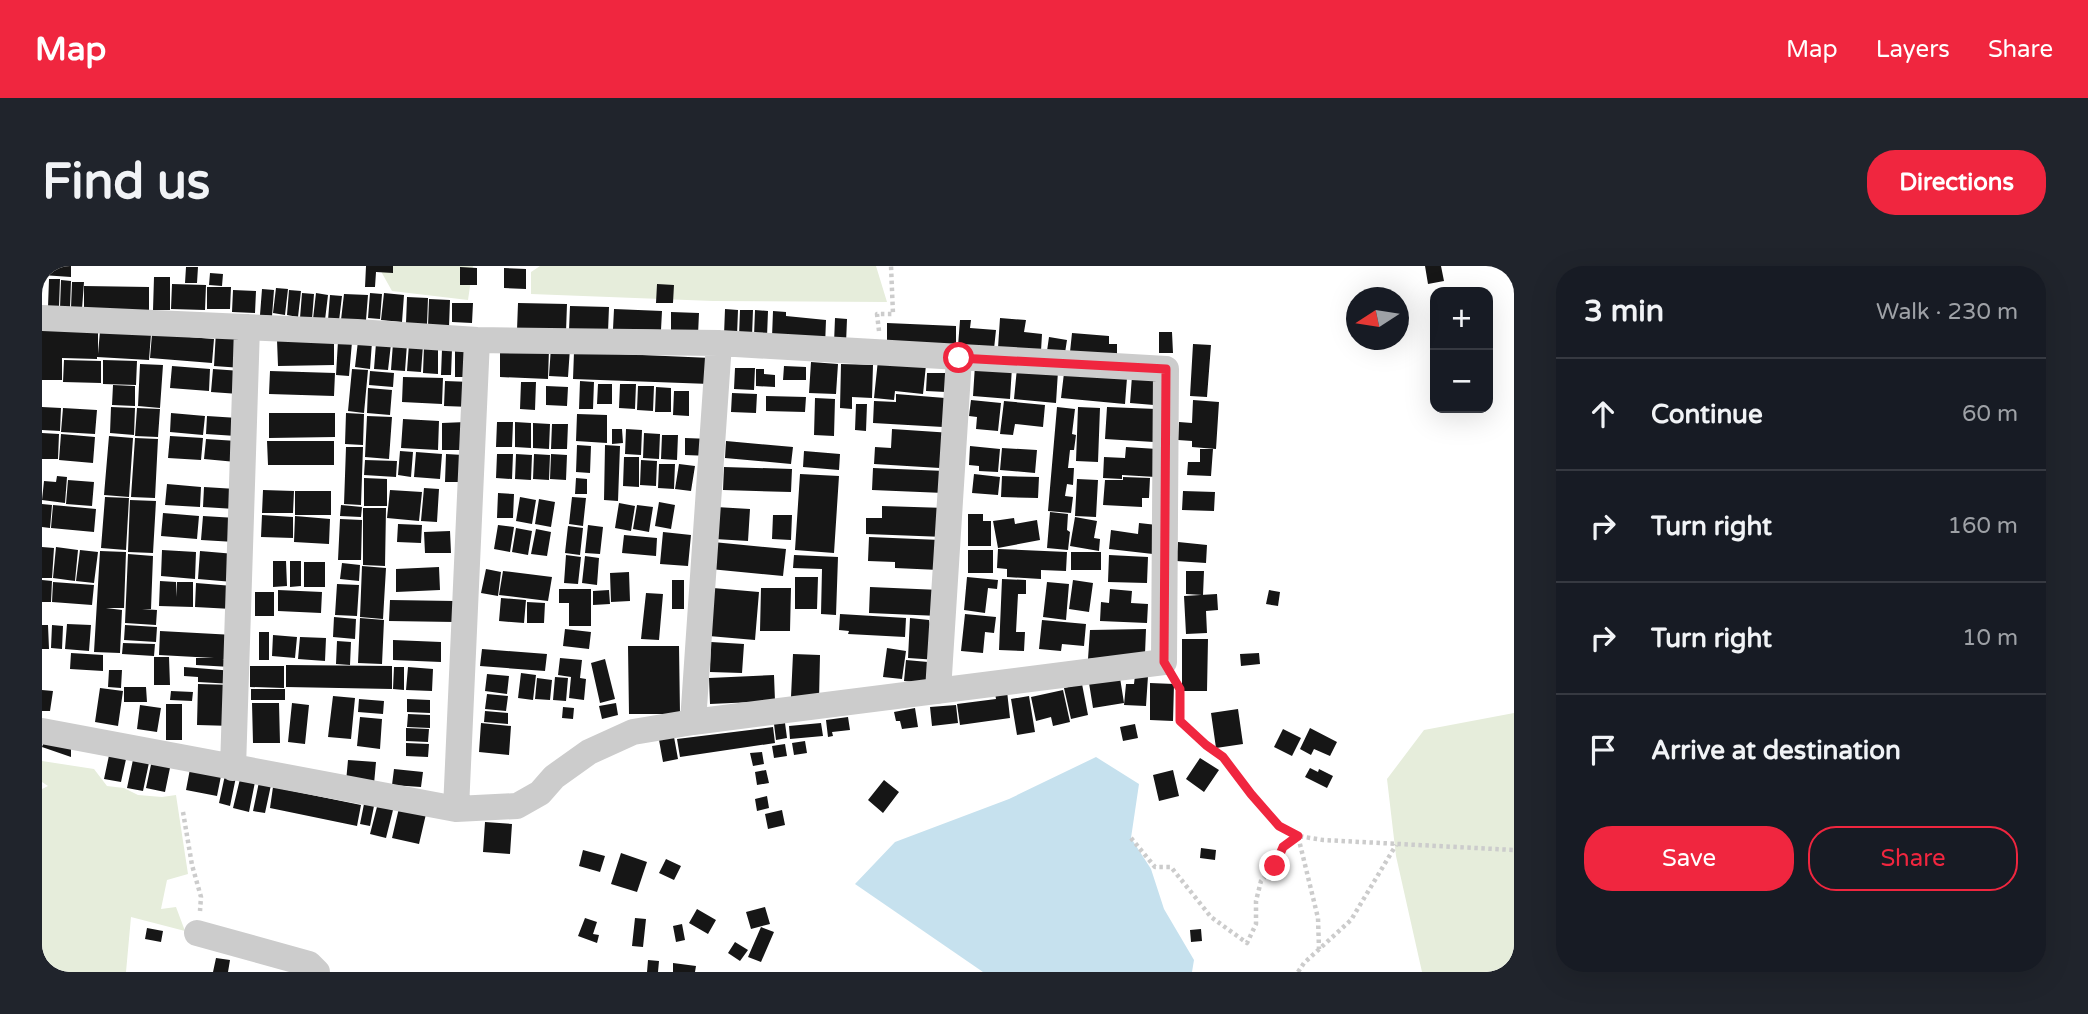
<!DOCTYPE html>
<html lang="en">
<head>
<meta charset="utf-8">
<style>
	body { margin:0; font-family:"Varela Round",sans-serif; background:#20242c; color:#f1f3f6 }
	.controls { position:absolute; right:21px; top:21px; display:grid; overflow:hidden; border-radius:14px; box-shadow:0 7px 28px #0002 }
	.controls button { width:63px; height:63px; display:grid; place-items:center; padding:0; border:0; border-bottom:2px solid #363941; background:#171b24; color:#f1f3f6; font:35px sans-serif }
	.compass { position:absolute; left:1304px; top:21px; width:63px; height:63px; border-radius:50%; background:#171b24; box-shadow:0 7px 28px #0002; rotate:258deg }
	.stop { position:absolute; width:21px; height:21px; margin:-16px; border:5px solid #f0263f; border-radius:50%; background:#fff }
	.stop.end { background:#f0263f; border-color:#fff; box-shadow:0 2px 7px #0008 }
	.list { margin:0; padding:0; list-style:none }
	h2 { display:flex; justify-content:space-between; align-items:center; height:91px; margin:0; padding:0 28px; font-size:30px }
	h2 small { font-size:23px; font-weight:400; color:#9ea1a6 }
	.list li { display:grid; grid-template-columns:46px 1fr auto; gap:21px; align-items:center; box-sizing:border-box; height:112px; padding:0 28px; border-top:2px solid #363941 }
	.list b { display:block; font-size:26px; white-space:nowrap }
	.list em { font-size:23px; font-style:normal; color:#9ea1a6 }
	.actions { display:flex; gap:14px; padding:21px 28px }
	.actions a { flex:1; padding:16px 0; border:2px solid #f0263f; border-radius:28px; text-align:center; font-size:24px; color:#f0263f }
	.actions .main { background:#f0263f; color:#fff }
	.icon { flex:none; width:38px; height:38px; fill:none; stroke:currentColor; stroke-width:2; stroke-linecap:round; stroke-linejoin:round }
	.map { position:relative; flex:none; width:1472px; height:706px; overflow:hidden; border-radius:28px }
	header { display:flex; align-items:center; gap:42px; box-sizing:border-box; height:98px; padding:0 35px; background:#f0263f; color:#fff }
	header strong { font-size:33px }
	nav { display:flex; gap:38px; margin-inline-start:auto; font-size:24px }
	.intro { display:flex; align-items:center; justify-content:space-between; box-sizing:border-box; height:168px; padding:0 42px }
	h1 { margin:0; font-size:49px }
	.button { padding:18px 32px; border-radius:28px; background:#f0263f; color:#fff; font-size:24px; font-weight:700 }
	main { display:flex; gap:42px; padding:0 42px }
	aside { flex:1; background:#171b24; border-radius:28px; box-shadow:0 7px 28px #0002 }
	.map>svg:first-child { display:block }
	.green { fill:#e6eddb }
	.water { fill:#c6e1ee }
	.building { fill:#161616 }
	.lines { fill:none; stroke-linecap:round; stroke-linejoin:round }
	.path { stroke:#ccc; stroke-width:4.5; stroke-dasharray:3.5 3.5; stroke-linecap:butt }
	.minor { stroke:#ccc; stroke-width:26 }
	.route { stroke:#f0263f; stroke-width:9 }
</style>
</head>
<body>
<header>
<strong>Map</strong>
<nav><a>Map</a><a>Layers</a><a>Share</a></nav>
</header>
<div class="intro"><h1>Find us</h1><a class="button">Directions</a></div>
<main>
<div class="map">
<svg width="1472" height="706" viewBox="0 0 1472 706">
	<rect width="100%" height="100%" fill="#fff"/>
	<path class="green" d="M336 0H431L426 34 350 25Z
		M498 0H834L845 36 671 35 489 28V6Z
		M1472 447V706H1380L1354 590 1345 513 1382 464Z
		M0 495 52 503 65 520 82 522 96 529 120 531 134 529 146 608 125 614 119 643 134 641 143 665 89 651 84 706H0V523L6 520 0 516Z"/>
	<path class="water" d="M1054 491 1097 518 1089 572 1109 603 1122 643 1152 694 1150 706H941L813 618 853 576 967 533Z"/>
	<path class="building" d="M0 0H29V11L0 9Z
		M324 0H351V7L334 6 333 21H323Z
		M1383 0H1399L1402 15 1386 18Z
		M144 1H156L155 17H143Z
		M418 1 435 2V19H418Z
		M462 2 484 3V23L462 22Z
		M168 7 181 8 180 20 167 19Z
		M112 11H128V44H111Z
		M7 13H18L17 41H6Z
		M19 14 29 15 28 42H18Z
		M30 16H42L40 43 29 42Z
		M130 18 164 19 163 44 129 43Z
		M615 18 632 19 631 37H614Z
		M42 20 107 21V46L42 44Z
		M165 21H189L188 43H165Z
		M234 22 246 23 243 49 231 47Z
		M220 23 232 24 230 50 218 49Z
		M191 24 214 25 213 47 190 46Z
		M247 24 259 25 256 51 245 49Z
		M260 27 272 28 270 53 258 52Z
		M274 27 286 29 283 54 271 53Z
		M328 27 340 28 338 53 326 52Z
		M342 27 362 29 360 56 339 54Z
		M302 28 326 29 324 54H299Z
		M288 29 300 30 297 55 286 54Z
		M365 31 386 32 385 59 364 57Z
		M387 33 408 34 407 61 386 60Z
		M410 37H431L430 57 410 56Z
		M476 37 525 38 524 66 475 64Z
		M528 40 567 41 566 66 527 64Z
		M572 43 620 45 619 64 571 63Z
		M683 43 696 44 695 70 682 69Z
		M698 44H711L710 70H697Z
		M713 44 726 45 725 71 712 70Z
		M731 45 744 46V50L784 54 783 80 730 71Z
		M629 46 657 47 656 69 629 68Z
		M793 52 805 53 804 78 792 77Z
		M958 52 984 54 982 66 1000 68 999 85 956 82Z
		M918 54H929L928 62 954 64 952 83 916 80Z
		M845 57 914 60V80L845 77Z
		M0 64 56 65V88L58 65 109 68 107 94 55 91V93L20 92V114H0Z
		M174 65 202 67 200 102 172 100Z
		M1117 66H1130L1131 87H1117Z
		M1030 67 1067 70V78H1075V90L1028 86Z
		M110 68 172 73 170 97 108 92Z
		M1007 71 1025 74 1023 87 1005 85Z
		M235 74H292V99L236 100Z
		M296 75 310 76 307 110 294 109Z
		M316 75 330 76 328 103 313 101Z
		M334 77 349 78 346 104 332 103Z
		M351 77 365 78 363 105 349 104Z
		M367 78 381 79 379 106 365 105Z
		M1151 78 1169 79 1165 131 1148 130Z
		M382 80 396 81V108L381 107Z
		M413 81 430 83 429 111H413Z
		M509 81 528 82 526 111 507 110Z
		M458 82 507 83 506 113 458 111Z
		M400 83H410L409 109H399Z
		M532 86 669 92 668 118 531 113Z
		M22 94 59 95V117L21 116Z
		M61 94 95 95 94 119 61 118Z
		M836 94 884 99 881 128 853 125 852 134 832 132Z
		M769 96 796 98 794 128 767 127Z
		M98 98 121 99 118 142 96 140Z
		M799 98 831 99 830 132 810 131V143L798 142Z
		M933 99 970 101 968 133 931 130Z
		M130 100 168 103 167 125 128 122Z
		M742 100 764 101V114H741Z
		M693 102H713L712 124 692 123Z
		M975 102 1016 105 1014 137 972 133Z
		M171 103 199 105 197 128 169 126Z
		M310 103 326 104 322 147 306 145Z
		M714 103H722V108L733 109V121L714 120Z
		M228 105 293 107 292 130 227 128Z
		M328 105 352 107 351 121 327 119Z
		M885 107H905L904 126 884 125Z
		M1022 107 1085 112 1083 138 1019 132Z
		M1090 110 1114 112 1112 139 1088 137Z
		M361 111 401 112 400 138 360 136Z
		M403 115 429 116V141L402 140Z
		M538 115 552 116 551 143H537Z
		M479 116H494L493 144 478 143Z
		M556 118H570V138H555Z
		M578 118H594L593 143 577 142Z
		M71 119 93 120V140L70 139Z
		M504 120 526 121 525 140 504 139Z
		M596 120H612L611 145 595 144Z
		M614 121 629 122V146H613Z
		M326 122 350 124 348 149 325 147Z
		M632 125H647V150L631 149Z
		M690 127 715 128 714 147 689 146Z
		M854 128 903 132 901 161 831 157 832 135 854 136Z
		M724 130 764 131 763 146 724 145Z
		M773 132 793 133 792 170 772 169Z
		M929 134 959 137 956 165 934 163 935 151 927 150Z
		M1151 134 1177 136 1174 183 1150 181V175L1136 174 1137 156 1150 157Z
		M962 135 1003 139 1001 161 973 158 971 169 958 168Z
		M814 138H825L824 165 813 164Z
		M0 141 19 142 18 165 0 164Z
		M69 141 93 142 92 169 68 167Z
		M1015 141 1033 143 1030 168 1034 169 1032 184H1028L1026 202H1032L1031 219 1025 218 1023 230 1031 231 1029 247 1006 245Z
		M1036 141 1058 142 1056 196 1034 195Z
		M1065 141 1114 143 1112 176 1063 173Z
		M21 142 55 144 53 168 19 166Z
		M95 142 118 143 116 171 93 170Z
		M129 147 163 150 161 169 128 166Z
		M227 147H293V171L227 172Z
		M304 147 322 148 321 179 303 178Z
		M535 148 565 149V177L534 175Z
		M165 150 196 152 194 170 164 168Z
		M325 150 350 151 347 193 323 191Z
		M361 153 397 155 396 184 359 182Z
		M424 156V184H400V157Z
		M455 156H471L470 181H454Z
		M473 156 489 157V182L473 181Z
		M491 157 508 158 507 183 491 182Z
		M510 158H526L525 183H509Z
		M570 163H580L581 177 570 178Z
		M584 163 600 164 599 189 583 188Z
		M850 163 910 167 898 202 832 198 833 181 849 182Z
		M0 167 17 168 16 193H0Z
		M602 167 618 168 617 193 601 192Z
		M19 168 53 171 51 197 17 194Z
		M620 169H636L635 194 619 193Z
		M67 170 91 172 87 231 62 229Z
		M128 170 161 172 159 194 126 192Z
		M93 172 116 173 113 232 89 231Z
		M643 172 669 173 668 190 643 189Z
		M164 173 195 175 194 196 162 193Z
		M225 175H292V199H226Z
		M684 175 751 181 749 198 683 192Z
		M535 179 549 180 548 207 534 206Z
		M563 179 578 180 576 235 562 234Z
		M928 180 958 183 956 206 937 205V200L927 199Z
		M304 181H321L319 239 302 238Z
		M1084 181 1115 183 1114 211 1080 209V213L1061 212 1062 191 1083 192Z
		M960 182 995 184 993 207 958 204Z
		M1158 183H1171L1169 210 1145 209 1146 196H1158Z
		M358 185 371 186 369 211 356 209Z
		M762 185 798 188 797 204 761 201Z
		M374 186 400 188 398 213 372 211Z
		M404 188 421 189 420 216H403Z
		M455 188H471L470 213 454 212Z
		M474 188 490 189 489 214 473 213Z
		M492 188 508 189 507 214 491 213Z
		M509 188 525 189 524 214 508 213Z
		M582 191H597V221L581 220Z
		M323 194 355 195 354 211 322 209Z
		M599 194 615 195 614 220 598 219Z
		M617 198H633L632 223 616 222Z
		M637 198 653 200 649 225 633 223Z
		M682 201 750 203 749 226 681 224Z
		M831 202 903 205 902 227 830 224Z
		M758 208 797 210 792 287 753 284Z
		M932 208 958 211 956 229 930 227Z
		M15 210 25 211 23 237 0 234 2 215 14 216Z
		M960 210 997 211 996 232 959 231Z
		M1081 211 1108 212 1107 232H1100V241L1061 239 1063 214H1081Z
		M322 212 345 213V240H322Z
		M534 212 545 213V228H533Z
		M1035 213 1056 214 1054 251 1033 250Z
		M26 214 52 216 50 240 24 238Z
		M125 218 159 221 158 241 123 239Z
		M162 221 194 223 193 243 161 241Z
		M382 222 397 223 395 256 379 255Z
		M221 224 252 225 251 247H220Z
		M348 224 380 226 377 255 345 252Z
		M253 225H289V249H253Z
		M1141 225 1173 226 1172 245 1140 244Z
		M456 227 472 228 471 252H455Z
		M63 231 87 232 84 284 59 282Z
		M478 231 494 234 490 258 474 255Z
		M530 231 544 232 541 260 527 258Z
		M497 233 513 236 509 261 493 258Z
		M88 234 114 235 111 287 86 286Z
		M617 236 633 239 629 263 613 260Z
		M577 237 593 240 589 265 573 262Z
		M0 238 10 239 8 262 0 261Z
		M11 239 54 243 52 266 9 262Z
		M299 239 320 241 319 251 298 250Z
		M595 239 611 241 607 266 591 263Z
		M840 240 904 242 903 271 824 268V252H840Z
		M674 241 708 243 706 275 673 273Z
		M321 242H344L343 300 321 299Z
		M1008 246 1026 248 1025 264 1028 266 1026 284 1005 282Z
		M121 247 157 250 155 273 119 270Z
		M926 248H941V255H949V280H926Z
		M220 249 251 251V272L219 271Z
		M731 249H750L749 274 730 273Z
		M161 250 194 252 193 276 159 274Z
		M253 250 288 253 287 278 252 276Z
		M1033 251 1055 255 1052 272 1058 273 1057 285 1028 280Z
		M972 252 973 258 995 254 998 274 956 282 951 255Z
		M298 253 320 254 319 294H296Z
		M1097 257 1115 259 1111 288 1067 283 1069 264 1096 268Z
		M356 258 380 259 379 277 355 276Z
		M456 259 472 261 468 286 452 283Z
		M546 259 561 261 558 288 543 287Z
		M526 260 541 262 538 289 523 287Z
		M474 262 490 265 486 289 470 286Z
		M494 263 509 266 505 290 489 288Z
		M408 265 409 287H383L382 266Z
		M621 266 649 269 646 300 618 298Z
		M582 269 615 272 614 290 580 287Z
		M827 271 898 274 897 304 853 302V296L826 295Z
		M671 276 744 283 741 310 668 303Z
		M1136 276 1165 279 1164 297 1134 295Z
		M0 281 12 282 10 312H0Z
		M14 281 36 284 33 315 11 312Z
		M956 283 1025 286 1024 305 999 304V313L965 311V303L955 302Z
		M38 284 56 286 52 317 34 315Z
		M120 284 154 286 153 313 119 310Z
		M926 284H951V307H926Z
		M58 285 84 286 82 342H64L80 344 78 387 52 386Z
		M158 285 193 288 191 316 156 313Z
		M1029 286H1059V304H1029Z
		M86 288 111 290 109 343H100L115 344 114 359 83 357Z
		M524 289 539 291 536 318 522 317Z
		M752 289 796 291 794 349 779 348 780 303 751 302Z
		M1067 289 1106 291 1105 317 1066 316Z
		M543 290 557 292 555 319 540 317Z
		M231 295H244L245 320 231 321Z
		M248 295H259V320L248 321Z
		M262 296H283V321H262Z
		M300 297 318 299 317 315 298 313Z
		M320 300 344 302 341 353 318 351Z
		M397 301 398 324 354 326V303Z
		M444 303 459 306 456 330 439 327Z
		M461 305 510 311 506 335 457 329Z
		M1144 305H1162L1161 329 1144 328Z
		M587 306 588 335 569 336 568 307Z
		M753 311H776L775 343H753Z
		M925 311 956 314 955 323 946 322 943 347 922 344Z
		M960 313 984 314V328H976L974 366H983L982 385 957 384Z
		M0 314 10 315 9 336H0Z
		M630 314H642V343H630Z
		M1031 314 1051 317 1047 346 1027 343Z
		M118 315 134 316V331L135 316H151V341L117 340Z
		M11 316 52 319 50 339 10 336Z
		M1005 316 1027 318 1024 354 1001 351Z
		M154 317 191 320 190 343 153 341Z
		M295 318 317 319 315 350 293 349Z
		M828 321 898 324 897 350 827 347Z
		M671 322 717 326 713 374 667 370Z
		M719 322H749L748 365H718Z
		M517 323H549V360H527V337H517Z
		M1068 323 1090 325 1089 337 1106 338 1105 357 1058 355 1059 336 1067 337Z
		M236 324 280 326 279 347 236 345Z
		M567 324 568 338 551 339V325Z
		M1227 324 1238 326 1236 340 1224 338Z
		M213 326H232V350H213Z
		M604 327 621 328 617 374 599 373Z
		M1175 328 1176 344 1164 345 1165 367 1144 368 1142 330Z
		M459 332 484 334 482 357 457 355Z
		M348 334 413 335V356L347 355Z
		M485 336 503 337 502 357H485Z
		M798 348 864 352 863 371 806 368 807 365 797 364Z
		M923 348 954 351 952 367 943 366 941 387 919 385Z
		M292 351 314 353 313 373 291 371Z
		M318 352 342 354 340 398 316 397Z
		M868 352 887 354 896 394 866 392Z
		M1000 354 1044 358 1042 380 1020 378 1019 385 997 383Z
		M25 358 49 359 47 385 23 383Z
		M0 359H6L7 383H0Z
		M10 359 21 360 20 383 9 382Z
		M83 359 115 361 114 376 82 374Z
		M523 363 549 366 547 383 521 380Z
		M1104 363 1103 388 1046 393 1048 364Z
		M118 365 192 369 191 393H180L189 394V401L154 399V392H172L117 389Z
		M217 366H227V394H217Z
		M231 369 255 371 253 392 230 390Z
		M258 371 284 372 283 395 256 393Z
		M1140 373H1166L1165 425H1140Z
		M351 374 399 376V396L351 394Z
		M295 375 309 376 308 399 294 398Z
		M669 376 702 378 700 407 668 406Z
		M81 377 113 378 112 390 80 388Z
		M586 380H637L638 448H587Z
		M845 382 864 385 860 413 841 411Z
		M440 383 505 388 503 405 438 400Z
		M29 387 61 389V405L28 403Z
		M1217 387 1218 398 1199 400 1198 388Z
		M751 388 778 389 777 433 749 431Z
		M112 391H127L128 419H112Z
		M518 392 540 394 538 412 544 413 542 434 527 432 529 411 516 409Z
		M563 393 573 433 558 437 549 397Z
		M864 394 886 396 884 422 873 416 862 415Z
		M244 399 350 400V423L244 421Z
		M208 400H242V422L208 421Z
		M142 401 192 405 191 418 156 416V411L142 410Z
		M352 401H362V424L351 423Z
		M366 401 391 403 390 425 364 424Z
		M67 404H80L79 422 66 421Z
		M479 407 494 409 491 434 476 432Z
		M445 408 467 410 465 428 443 425Z
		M732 409 733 435 668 438 667 412Z
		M1093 409 1106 410 1104 440 1082 439 1084 418H1092Z
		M513 411 526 412 524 435 511 434Z
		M495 412 510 414 508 434 493 433Z
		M1078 412 1082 437 1051 442 1047 417Z
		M1108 417 1132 418 1131 455 1108 454Z
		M156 418 191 419V460L155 459Z
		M1040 418 1046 449 1029 453 1022 422Z
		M82 421H104L105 436H82Z
		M58 422 81 425 76 460 53 456Z
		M209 423H243V434H209Z
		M0 424 11 425 8 445H0Z
		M1021 424 1028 456 1011 460 1009 451 994 455 989 431Z
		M129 425 151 426 150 435 128 434Z
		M965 425 968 452 918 459 915 438 954 433 953 427Z
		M445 428 466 430 464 445 443 443Z
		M291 430 313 432 309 473 286 471Z
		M987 430 993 466 975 469 969 433Z
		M317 433 342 435 341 448 316 446Z
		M365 433 388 434V447L365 446Z
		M210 437H237L238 477H211Z
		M250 437 267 439 263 478 246 476Z
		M574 437 576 449 560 453 557 440Z
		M124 438H140V474H124Z
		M98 439 119 442 115 466 95 463Z
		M914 439 916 457 890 460 888 441Z
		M521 441 532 442 531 453 520 452Z
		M873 442 876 461 860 463 858 455H854L852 446Z
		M1196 443 1201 478 1174 482 1169 447Z
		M443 445 466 447V458L442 456Z
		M366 448 388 449V462L365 461Z
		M318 451 340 453 338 483 315 480Z
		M806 451 808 464 790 466 791 470 786 471 784 454Z
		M439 457 469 460 467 489 437 486Z
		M743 457 745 472 734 474 732 458Z
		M779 457 781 470 748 473 747 460Z
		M1093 458 1096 472 1081 475 1078 461Z
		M731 461 733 477 638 491 635 473Z
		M364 462 387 463 386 476 364 475Z
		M1268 462 1295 476 1288 490 1272 483 1269 489 1258 483Z
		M1241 463 1259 472 1250 490 1232 481Z
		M4 470 29 483V491L0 481Z
		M632 471 636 493 621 496 617 474Z
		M763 475 765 487 752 489 750 477Z
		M364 477 387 478 386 491 364 490Z
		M743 478 745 490 732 492 730 480Z
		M69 480 86 484 79 516 62 513Z
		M720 486 722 498 711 500 708 487Z
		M92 489 108 492 101 525 85 522Z
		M1158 492 1177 504 1162 526 1144 513Z
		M110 494 129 497 123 526 104 522Z
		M306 494 334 496 332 518 304 516Z
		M1268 502 1276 506 1277 503 1291 510 1285 522 1263 511Z
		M148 503 179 510 175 530 144 524Z
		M352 503 381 506 379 521 350 519Z
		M724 504 727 517 715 519 713 506Z
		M1131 504 1137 530 1117 535 1111 509Z
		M183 509 194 511 188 540 177 537Z
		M198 513 213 516 207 546 191 542Z
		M842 514 857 526 841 547 826 534Z
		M217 516 229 519 223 547 211 545Z
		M231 521 319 539 315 560 228 542Z
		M725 530 727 542 715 545 713 533Z
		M336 537 352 540 344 572 328 568Z
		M322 538 332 540 328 560 318 558Z
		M357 542 384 548 377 578 350 572Z
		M740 544 743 559 726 563 723 548Z
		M443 556 470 558 468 588 441 586Z
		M1159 582 1174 584 1173 594 1158 592Z
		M541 584 563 590 558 606 537 600Z
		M579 587 605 596 595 626 569 618Z
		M624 593 639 600 632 614 617 607Z
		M723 641 728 658 709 663 704 646Z
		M655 643 674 654 666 668 647 657Z
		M543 652 555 656 551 668 557 669 555 677 536 670Z
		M593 652 604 653 601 681 590 680Z
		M640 658 643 674 634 676 631 660Z
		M719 661 732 666 719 696 706 691Z
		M105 662 121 665 119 676 103 673Z
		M1159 663 1160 675 1149 676 1148 664Z
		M693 676 706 684 698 695 686 687Z
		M174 692 188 694 186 706H171Z
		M606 694 617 695 616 706H605Z
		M631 697 654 700 653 706H631Z"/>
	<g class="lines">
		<path class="path" d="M837 65 835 48H851L849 0
			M1133 415 1138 423V455L1164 479 1181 491 1208 529 1237 560 1256 570 1281 574 1472 584
			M141 546 150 599 159 631 158 645
			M1089 572 1113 601H1129L1169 651 1205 677 1214 658V635L1219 615 1233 600 1242 581 1256 570 1276 652 1277 683
			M1256 706 1262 697 1309 654 1354 579"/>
		<path class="minor" d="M0 52 315 66 435 74 677 77 1124 103 1122 396 651 456 591 466 547 486 512 511 498 527 475 540 414 543 0 465
			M896 425 917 92
			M651 456 677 77
			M191 502 205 61
			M414 543 435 74
			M155 667 267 698 275 706"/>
	</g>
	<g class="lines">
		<path class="route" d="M917 92 1124 103 1122 396 1138 423V455L1164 479 1181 491 1209 528 1237 560 1256 570 1241 581 1233 600"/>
	</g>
</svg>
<div class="controls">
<button>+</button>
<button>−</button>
</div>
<svg class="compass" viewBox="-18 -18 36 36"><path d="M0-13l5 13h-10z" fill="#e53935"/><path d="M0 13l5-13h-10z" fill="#9ea1a6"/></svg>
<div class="stop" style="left:917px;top:92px"></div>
<div class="stop end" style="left:1233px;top:600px"></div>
</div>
<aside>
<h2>3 min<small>Walk · 230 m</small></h2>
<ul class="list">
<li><svg class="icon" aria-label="ahead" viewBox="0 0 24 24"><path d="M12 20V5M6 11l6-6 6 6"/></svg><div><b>Continue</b></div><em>60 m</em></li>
<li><svg class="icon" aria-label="right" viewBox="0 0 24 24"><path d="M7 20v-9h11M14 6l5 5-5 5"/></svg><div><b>Turn right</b></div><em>160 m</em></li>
<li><svg class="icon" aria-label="right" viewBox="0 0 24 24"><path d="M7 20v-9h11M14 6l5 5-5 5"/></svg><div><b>Turn right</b></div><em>10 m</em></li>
<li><svg class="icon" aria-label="arrive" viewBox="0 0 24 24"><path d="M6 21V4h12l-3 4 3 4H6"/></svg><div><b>Arrive at destination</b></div></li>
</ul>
<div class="actions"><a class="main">Save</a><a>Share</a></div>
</aside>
</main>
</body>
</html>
